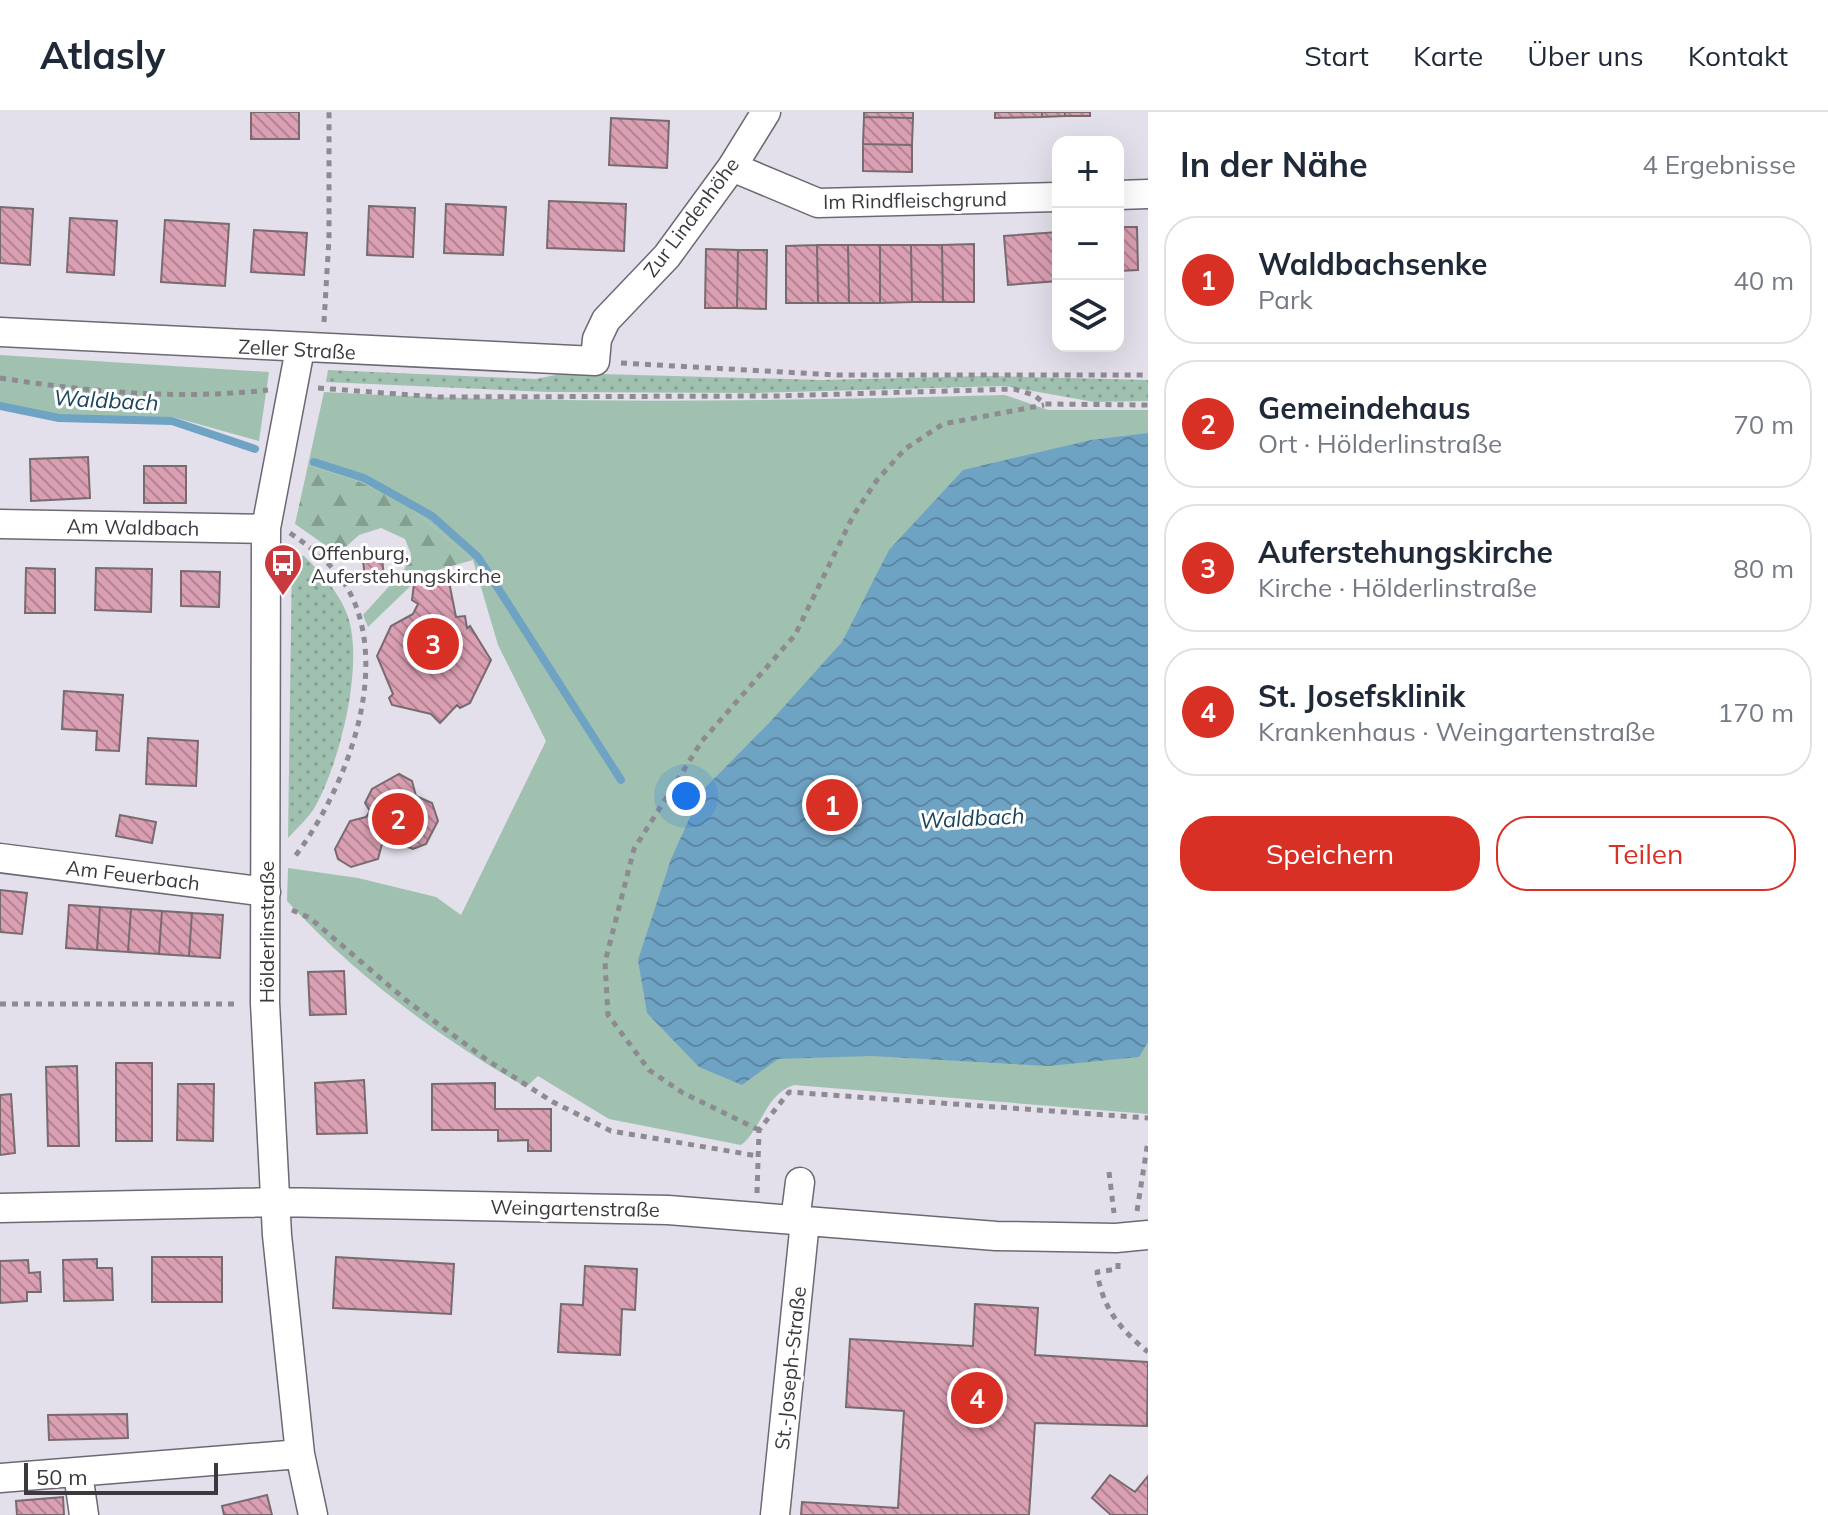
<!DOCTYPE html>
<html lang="de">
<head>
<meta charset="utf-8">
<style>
	body { margin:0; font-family:Mulish,sans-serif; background:#f6f6f7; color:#1f2937 }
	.controls { position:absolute; right:24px; top:24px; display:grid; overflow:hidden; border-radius:16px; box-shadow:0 8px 32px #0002 }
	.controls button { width:72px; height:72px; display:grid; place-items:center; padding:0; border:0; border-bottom:2px solid #e0e1e3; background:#fff; color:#1f2937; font:40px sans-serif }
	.scale { position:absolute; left:24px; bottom:20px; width:194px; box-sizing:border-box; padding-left:8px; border:4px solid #3b393e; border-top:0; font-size:22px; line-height:28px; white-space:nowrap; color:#3b393e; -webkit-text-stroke:6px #fff; paint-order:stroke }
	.you { position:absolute; left:686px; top:684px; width:28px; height:28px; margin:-20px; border:6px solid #fff; border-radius:50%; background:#1a73e8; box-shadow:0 0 0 12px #1a73e833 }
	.badge { display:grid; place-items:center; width:52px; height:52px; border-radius:50%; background:#d93025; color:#fff; font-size:26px; font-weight:700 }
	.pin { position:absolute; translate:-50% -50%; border:4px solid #fff; box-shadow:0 2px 8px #0006 }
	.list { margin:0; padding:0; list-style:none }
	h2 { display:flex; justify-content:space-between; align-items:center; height:104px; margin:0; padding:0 32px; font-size:34px }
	h2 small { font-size:26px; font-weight:400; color:#747a83 }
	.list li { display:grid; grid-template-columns:52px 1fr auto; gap:24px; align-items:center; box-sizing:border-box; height:128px; margin:0 16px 16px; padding:0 16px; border:2px solid #e0e1e3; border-radius:32px }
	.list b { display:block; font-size:30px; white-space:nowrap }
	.list p { margin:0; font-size:26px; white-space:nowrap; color:#747a83 }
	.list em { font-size:26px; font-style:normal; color:#747a83 }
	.actions { display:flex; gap:16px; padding:24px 32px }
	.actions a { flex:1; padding:18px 0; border:2px solid #d93025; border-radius:32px; text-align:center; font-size:28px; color:#d93025 }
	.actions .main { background:#d93025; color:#fff }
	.icon { flex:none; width:44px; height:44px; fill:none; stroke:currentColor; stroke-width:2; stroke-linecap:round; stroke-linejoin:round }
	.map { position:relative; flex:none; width:1148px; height:1403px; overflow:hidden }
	header { display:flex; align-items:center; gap:48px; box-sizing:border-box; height:112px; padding:0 40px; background:#fff; border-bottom:2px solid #e0e1e3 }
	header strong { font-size:38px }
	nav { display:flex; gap:44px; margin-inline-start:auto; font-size:28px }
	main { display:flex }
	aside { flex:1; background:#fff }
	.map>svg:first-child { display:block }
	.grass { fill:url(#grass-dots) }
	.forest { fill:url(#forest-firs) }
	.green { fill:#a0c1af }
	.water { fill:url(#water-waves) }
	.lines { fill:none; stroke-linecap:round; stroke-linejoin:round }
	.stream { stroke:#6fa3c4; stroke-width:8 }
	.building { fill:url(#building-back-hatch); stroke:#786b6f; stroke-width:2 }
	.minor-casing { stroke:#6d6974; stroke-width:31 }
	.path { stroke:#8d8a92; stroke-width:5; stroke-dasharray:6 6; stroke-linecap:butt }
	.minor { stroke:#fff; stroke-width:28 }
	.labels { text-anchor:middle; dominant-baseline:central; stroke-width:6; stroke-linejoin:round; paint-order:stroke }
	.street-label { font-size:20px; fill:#3b393e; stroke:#fff }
	.poi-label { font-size:20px; fill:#3b393e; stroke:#fff; text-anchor:start }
	.water-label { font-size:22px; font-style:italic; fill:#1b455d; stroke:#fff }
</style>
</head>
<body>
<header>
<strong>Atlasly</strong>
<nav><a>Start</a><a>Karte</a><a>Über uns</a><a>Kontakt</a></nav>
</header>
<main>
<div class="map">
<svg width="1148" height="1403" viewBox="0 0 1148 1403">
	<defs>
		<pattern id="grass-dots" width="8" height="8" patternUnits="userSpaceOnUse" patternTransform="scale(2)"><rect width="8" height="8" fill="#a0c1af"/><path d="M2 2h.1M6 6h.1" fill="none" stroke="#849e90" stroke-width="1.8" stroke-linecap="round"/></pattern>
		<pattern id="forest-firs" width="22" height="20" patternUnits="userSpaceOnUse" patternTransform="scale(2)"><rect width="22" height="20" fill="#a0c1af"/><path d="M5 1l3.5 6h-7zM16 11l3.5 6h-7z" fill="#849e90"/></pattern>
		<pattern id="water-waves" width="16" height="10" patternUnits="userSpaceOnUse" patternTransform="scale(2)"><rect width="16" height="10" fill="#6fa3c4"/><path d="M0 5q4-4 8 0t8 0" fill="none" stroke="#5c86a1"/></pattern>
		<pattern id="building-back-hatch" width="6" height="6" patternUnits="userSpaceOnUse" patternTransform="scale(2)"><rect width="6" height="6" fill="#da9fb2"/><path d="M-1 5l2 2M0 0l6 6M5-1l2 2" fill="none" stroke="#b28392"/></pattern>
	</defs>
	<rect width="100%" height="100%" fill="#e3dfeb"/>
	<path class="grass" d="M328 258 536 267 565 261 822 268 985 264 1148 268V289L1094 290 1005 274 755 281 548 280 326 270Z
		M292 444H304C321 461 342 483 349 508 363 557 340 649 316 693 310 705 297 716 288 726Z"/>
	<path class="forest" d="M308 353 358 369 406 392 473 448 423 462 368 515 363 503 404 458 411 442 405 427 381 416 359 423 338 442 295 412Z"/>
	<path class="green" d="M0 243 269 260 259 329 173 305 59 306 0 294Z
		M324 280C551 293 778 289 1005 283L1048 298H1148V1002L794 973C765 982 762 1017 741 1033L609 1007 538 964 526 975C439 926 354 862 287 789L288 756 358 766 436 785 461 803 546 629 498 533 473 448 406 392 358 369 308 353Z"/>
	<path class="water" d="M1148 321V930L1139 945 1048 954 871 944 778 947 742 973 699 955 647 901 638 848 671 747 702 679 771 609 842 530 889 438 963 358 1091 328Z"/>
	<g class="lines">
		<path class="stream" d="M0 294 59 306 172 309 255 337
			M314 350 364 366 432 404 478 445 621 668"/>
	</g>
	<path class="building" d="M251 0H299V27H251Z
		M864 0H913V6L864 5Z
		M995 0H1042V5L995 6Z
		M1042 0H1065V4L1042 5Z
		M1065 0H1090V4H1065Z
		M864 5 913 6 912 33 863 32Z
		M611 6 669 9 667 56 609 53Z
		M863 32 912 33V60L863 59Z
		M549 89 626 92 624 139 547 136Z
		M446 92 506 95 503 143 444 141Z
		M369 94 415 96 413 145 367 143Z
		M0 95 33 97 30 153 0 151Z
		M70 106 117 109 114 163 67 160Z
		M165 108 229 112 225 174 161 170Z
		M1118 115H1137L1138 158 1118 159Z
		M254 118 307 121 304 163 251 160Z
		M1058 120V169L1008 173 1004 124Z
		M974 132V190H943L942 133Z
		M817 133 818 191H786V134Z
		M817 133H848L849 191H818Z
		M848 133H880V191H849Z
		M880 133H911L912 190 880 191Z
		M911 133H942L943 190H912Z
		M706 137 738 138 737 196H705Z
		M738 138H767L766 197 737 196Z
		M88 345 90 386 31 389 30 347Z
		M144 354H186V391H144Z
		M382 446 384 465 365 467 363 448Z
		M26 456 55 457V501H25Z
		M96 456 152 457 151 500 95 498Z
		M181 459 220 460 219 495 181 494Z
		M449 470 456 505 465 504 467 516 470 514 491 548 470 591 460 596 457 593 440 611 431 602 392 593 389 586 393 582 377 544 391 514 413 502 418 492 412 488 414 472Z
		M64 579 123 583 119 639 96 638 97 619 62 617Z
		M148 626 198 629 196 674 146 672Z
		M399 662 412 669 416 684 432 691 438 709 426 732 413 737 399 732 397 727 382 732 378 747 351 755 338 747 335 737 350 709 366 705 370 699 365 691 372 677Z
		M120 703 156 710 152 731 116 724Z
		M0 778 27 781 22 822 0 820Z
		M69 793 100 795 97 838 66 836Z
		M100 795 131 797 128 840 97 838Z
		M131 797 162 799 159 842 128 840Z
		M162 799 192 801 189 844 159 842Z
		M192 801 223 803 220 846 189 844Z
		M344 859 346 902 310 903 308 860Z
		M116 951H152V1029H116Z
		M77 954 79 1034H48L46 955Z
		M364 968 367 1021 317 1022 315 971Z
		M495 971V997H551V1039H528V1028L498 1029V1018H432V972Z
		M178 972H214L213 1029 177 1028Z
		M11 982 15 1041 0 1043V983Z
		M152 1145H222V1190H152Z
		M336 1145 454 1152 451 1202 333 1196Z
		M97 1147V1156H112L113 1188 64 1189 63 1148Z
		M28 1148 29 1161 40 1160 41 1180H27V1189L0 1191V1149Z
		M585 1154 637 1157 635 1198 622 1197 620 1243 558 1240 561 1192 583 1193Z
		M975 1192 1038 1196 1035 1243 1148 1250 1147 1314 1035 1311 1029 1403H801L802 1390 898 1396 904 1299 846 1295 850 1227 973 1234Z
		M127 1302 128 1326 49 1328 48 1303Z
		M1110 1363 1135 1380 1148 1364V1403H1111L1092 1386Z
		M267 1383 272 1403H224L222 1394Z
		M63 1385 64 1403H17L16 1389Z"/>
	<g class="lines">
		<g class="minor-casing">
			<path id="minor" d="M732 55 818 91 1058 85
				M1118 83 1148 82
				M0 220 595 249 597 227 606 208 667 144 732 55 766 0
				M300 237 266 416 265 891 277 1123 300 1342 313 1403
				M0 412 266 417
				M0 746 266 780
				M0 1096 276 1090 668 1098 996 1124 1116 1126 1148 1123
				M795 1109 800 1070
				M78 1361 84 1403
				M0 1366 300 1342
				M775 1403 805 1109"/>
		</g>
		<path class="path" d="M324 210 329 126V0
			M621 251 836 263H1148
			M0 266C90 280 178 288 268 278
			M318 276 438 285 776 284 1014 277 1034 283 1045 292 1148 293
			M290 421C316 439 340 458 353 487 389 568 343 682 293 747
			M292 798 310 806 407 889 487 948 553 990 611 1019 758 1044
			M0 892H239
			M759 1018 683 981 649 958 608 903 605 850 634 737 702 629 795 523 853 404 877 368 905 337 943 312 1044 293
			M1109 1060 1114 1101
			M757 1081 759 1018 789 980 1148 1006
			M1137 1099 1148 1029
			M1118 1151V1157L1097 1160C1103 1197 1120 1217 1148 1240"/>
		<use href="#minor" class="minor"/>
	</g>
	<defs>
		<g id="bus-pin" transform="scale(2)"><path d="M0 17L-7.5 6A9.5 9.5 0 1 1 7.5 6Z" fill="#c93a3f" stroke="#fff"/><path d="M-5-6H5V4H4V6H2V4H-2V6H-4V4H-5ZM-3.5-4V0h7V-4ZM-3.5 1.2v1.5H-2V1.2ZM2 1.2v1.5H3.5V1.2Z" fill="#fff"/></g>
	</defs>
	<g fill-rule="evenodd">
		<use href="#bus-pin" x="283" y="451"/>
	</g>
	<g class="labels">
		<g class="street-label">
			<text transform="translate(915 88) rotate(-1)">Im Rindfleischgrund</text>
			<text transform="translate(691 105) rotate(-53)">Zur Lindenhöhe</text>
			<text transform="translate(297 237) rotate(3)">Zeller Straße</text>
			<text transform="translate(133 415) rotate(1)">Am Waldbach</text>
			<text transform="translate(133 763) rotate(7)">Am Feuerbach</text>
			<text transform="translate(266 820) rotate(-90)">Hölderlinstraße</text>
			<text transform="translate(575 1096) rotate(1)">Weingartenstraße</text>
			<text transform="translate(790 1256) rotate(-84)">St.-Joseph-Straße</text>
		</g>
		<g class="poi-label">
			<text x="311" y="440">Offenburg,<tspan x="311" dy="23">Auferstehungskirche</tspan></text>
		</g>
		<g class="water-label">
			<text transform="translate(106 288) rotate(3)">Waldbach</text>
			<text transform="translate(972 706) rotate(-3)">Waldbach</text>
		</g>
	</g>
</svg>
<div class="controls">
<button>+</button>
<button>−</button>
<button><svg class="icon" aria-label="layers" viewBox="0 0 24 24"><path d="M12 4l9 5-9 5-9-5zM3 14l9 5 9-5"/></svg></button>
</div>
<div class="scale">50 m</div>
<div class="you"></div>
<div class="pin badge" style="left:832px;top:693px">1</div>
<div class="pin badge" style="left:398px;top:707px">2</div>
<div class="pin badge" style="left:433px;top:532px">3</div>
<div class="pin badge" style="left:977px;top:1286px">4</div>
</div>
<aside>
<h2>In der Nähe<small>4 Ergebnisse</small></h2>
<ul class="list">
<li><span class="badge">1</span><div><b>Waldbachsenke</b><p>Park</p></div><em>40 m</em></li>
<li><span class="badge">2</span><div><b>Gemeindehaus</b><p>Ort · Hölderlinstraße</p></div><em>70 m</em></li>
<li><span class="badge">3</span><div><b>Auferstehungskirche</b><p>Kirche · Hölderlinstraße</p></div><em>80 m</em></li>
<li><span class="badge">4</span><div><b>St. Josefsklinik</b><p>Krankenhaus · Weingartenstraße</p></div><em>170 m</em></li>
</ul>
<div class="actions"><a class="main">Speichern</a><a>Teilen</a></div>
</aside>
</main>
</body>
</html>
